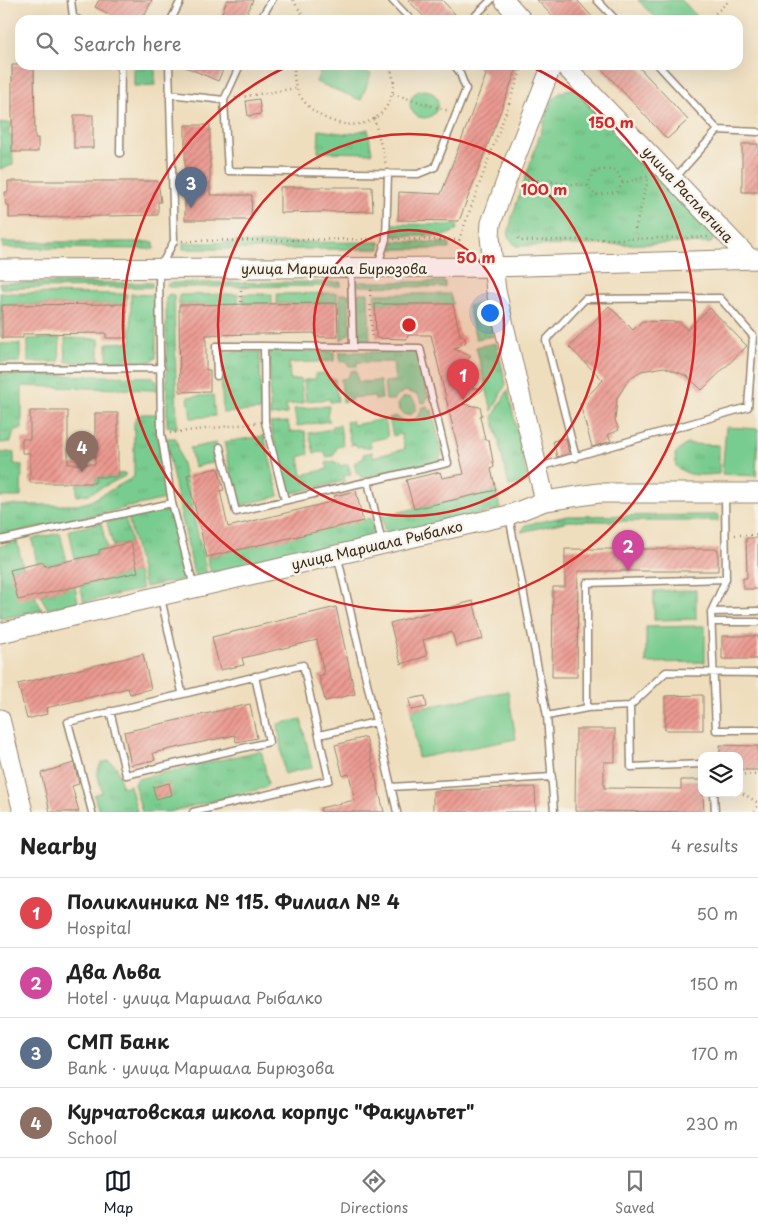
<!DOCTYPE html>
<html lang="en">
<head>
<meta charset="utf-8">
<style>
	body { margin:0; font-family:"Playpen Sans",sans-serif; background:#f2f2f2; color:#222 }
	.controls { position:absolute; right:15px; bottom:15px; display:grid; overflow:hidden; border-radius:10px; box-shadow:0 5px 20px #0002 }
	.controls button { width:45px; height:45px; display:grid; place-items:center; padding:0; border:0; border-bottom:1px solid #e0e0e0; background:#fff; color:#222; font:25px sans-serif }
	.you { position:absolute; left:489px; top:312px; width:18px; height:18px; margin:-12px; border:4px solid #fff; border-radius:50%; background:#1a73e8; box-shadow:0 0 0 8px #1a73e833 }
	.badge { display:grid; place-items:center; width:32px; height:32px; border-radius:50%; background:#111827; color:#fff; font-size:16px; font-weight:700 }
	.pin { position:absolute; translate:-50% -41px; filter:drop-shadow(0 1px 2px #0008) }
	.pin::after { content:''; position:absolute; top:26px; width:18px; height:15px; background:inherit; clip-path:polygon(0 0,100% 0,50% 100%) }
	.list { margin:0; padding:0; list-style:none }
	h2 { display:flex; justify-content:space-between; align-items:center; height:65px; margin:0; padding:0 20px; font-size:21px }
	h2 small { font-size:16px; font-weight:400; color:#767676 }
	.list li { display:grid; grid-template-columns:32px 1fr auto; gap:15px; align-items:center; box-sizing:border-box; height:70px; padding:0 20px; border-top:1px solid #e0e0e0 }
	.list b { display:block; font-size:19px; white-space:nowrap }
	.list p { margin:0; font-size:16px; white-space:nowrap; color:#767676 }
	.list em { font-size:16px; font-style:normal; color:#767676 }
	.icon { flex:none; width:28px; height:28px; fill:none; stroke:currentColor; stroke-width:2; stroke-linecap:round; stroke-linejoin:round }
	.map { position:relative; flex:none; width:758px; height:812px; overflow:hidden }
	.search { position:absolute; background:#fff; box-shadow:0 5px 20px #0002; left:15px; right:15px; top:15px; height:55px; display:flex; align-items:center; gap:12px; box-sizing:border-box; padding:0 18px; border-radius:15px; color:#767676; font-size:19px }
	.sheet { height:345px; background:#fff }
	nav { display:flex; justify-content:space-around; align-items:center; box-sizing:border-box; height:70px; border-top:1px solid #e0e0e0; background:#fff; font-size:14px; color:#767676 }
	nav a { display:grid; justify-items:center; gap:2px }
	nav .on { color:#111827 }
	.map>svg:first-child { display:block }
	.grass { fill:url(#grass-tufts); stroke:#5a7b56 }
	.pitch { fill:#79cc8f; stroke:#5a7b56 }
	.building { fill:url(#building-hatch) }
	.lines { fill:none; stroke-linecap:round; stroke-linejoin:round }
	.lane-casing { stroke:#95846e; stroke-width:9 }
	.secondary-casing { stroke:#95846e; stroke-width:21 }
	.path { stroke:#95846e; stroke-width:2.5; stroke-dasharray:1 4; stroke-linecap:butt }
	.lane { stroke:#fff; stroke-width:6 }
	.secondary { stroke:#fff; stroke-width:19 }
	.ring { fill:none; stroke:#d62828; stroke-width:2.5 }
	.labels { text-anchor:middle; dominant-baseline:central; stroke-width:5; stroke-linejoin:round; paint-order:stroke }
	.street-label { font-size:14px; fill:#3b2a1e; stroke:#f7f3e8 }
	.centre { fill:#d62828; stroke:#f7f3e8; stroke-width:2.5 }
	.ring-label { font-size:15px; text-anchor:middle; font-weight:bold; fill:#d62828; stroke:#f7f3e8; stroke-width:5; stroke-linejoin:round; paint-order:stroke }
</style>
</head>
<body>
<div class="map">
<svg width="758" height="812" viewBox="0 0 758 812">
	<defs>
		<pattern id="grass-tufts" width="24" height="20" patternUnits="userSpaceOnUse" patternTransform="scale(1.25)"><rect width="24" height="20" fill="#79cc8f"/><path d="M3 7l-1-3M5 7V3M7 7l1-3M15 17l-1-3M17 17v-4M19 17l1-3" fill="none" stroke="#6aaf7b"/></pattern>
		<pattern id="building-hatch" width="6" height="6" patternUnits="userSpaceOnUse" patternTransform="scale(1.25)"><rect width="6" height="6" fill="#ec9a91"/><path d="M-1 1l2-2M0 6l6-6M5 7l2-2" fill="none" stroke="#c07e76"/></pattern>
	</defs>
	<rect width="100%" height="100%" fill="#f7f3e8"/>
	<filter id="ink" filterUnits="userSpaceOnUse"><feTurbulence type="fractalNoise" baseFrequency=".02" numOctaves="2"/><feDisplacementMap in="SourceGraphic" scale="10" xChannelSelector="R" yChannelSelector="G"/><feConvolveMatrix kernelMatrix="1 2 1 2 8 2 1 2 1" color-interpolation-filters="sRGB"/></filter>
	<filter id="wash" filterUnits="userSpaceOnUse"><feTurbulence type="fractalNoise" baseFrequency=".0096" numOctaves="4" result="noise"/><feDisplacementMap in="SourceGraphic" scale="20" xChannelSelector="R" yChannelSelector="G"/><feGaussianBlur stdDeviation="1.12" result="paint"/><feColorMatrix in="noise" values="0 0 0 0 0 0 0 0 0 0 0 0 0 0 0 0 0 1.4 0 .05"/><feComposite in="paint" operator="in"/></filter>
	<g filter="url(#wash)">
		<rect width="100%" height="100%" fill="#efdebe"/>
		<path class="grass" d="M638 0H682L700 20H657Z
			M134 65H155V85L134 86Z
			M576 88 713 228 715 237 711 243 516 246 508 236 512 217 551 102C558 92 564 90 576 88Z
			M410 104a14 14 0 1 1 28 0a14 14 0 1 1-28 0Z
			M0 123H12V127L9 128V136H12L13 165 0 169Z
			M368 129 372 153 318 152 319 130 348 134Z
			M392 224 458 225 456 231 443 236H393Z
			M393 241 449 243V249H392Z
			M2 242H154V249L3 248Z
			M380 242V249H183V243Z
			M341 282V286L169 287 167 285 169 283Z
			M357 282H445V287L358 286Z
			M0 283H152V287L0 288Z
			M0 293 127 294 126 304 2 305 0 338Z
			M337 293V303L277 304V294Z
			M358 293H368L370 343 361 341 358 337Z
			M131 294 156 295V358L150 362H107V343L131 342Z
			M169 294 174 295 177 428 167 426 166 298Z
			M238 294V305H179V295Z
			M243 294H272V304H244Z
			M340 294H349L350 333 341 340Z
			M374 294H450L453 304H375Z
			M485 302 494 336 476 339 468 306Z
			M60 338 59 362H28V339Z
			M65 338 99 339V362H66Z
			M496 343 506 384 492 411 476 347Z
			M0 344H20V362H0Z
			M270 351 334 352V361L289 363 290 380 301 379 303 403 286 405 287 414 270 416Z
			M260 352 261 410 223 413 220 352Z
			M340 352H417L428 397 426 398V402L422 403 418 395 405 391 398 395 394 400H386L384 382 395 381 393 362H357V366H349L346 361 340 362Z
			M356 370 358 382 380 381 382 399 375 400 374 396 351 398V401L343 402 341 379 347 378 351 371Z
			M324 373 329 379H335L338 401 330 402V399L306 401 304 380 316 379 315 374Z
			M0 374 153 377 157 381V390L22 386V429L14 430 11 442 0 443Z
			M508 390 528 483 509 486 493 417Z
			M213 395 215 416 191 418 188 397Z
			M398 406a9 9 0 1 1 18 0a9 9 0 1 1-18 0Z
			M329 406 327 416 330 421 297 426 294 409Z
			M427 406 428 411 432 410 442 454 438 461 361 478 360 474H357L354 463 364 458 363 454 372 452 373 457 405 449 401 434 393 436 389 418 396 416C407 427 419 421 422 407Z
			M141 414H157V433L168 496 165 499 0 536V505H76L89 502 134 477V423L136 417Z
			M385 419 388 437 370 441 371 447 363 448 362 446 357 447 356 444 351 445 346 422 352 421 353 425Z
			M288 422 290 432 305 431 309 454 299 457 302 475 328 469 326 463 334 461 335 464 339 463 340 466 348 464 351 474 344 476 345 481 287 494 270 423Z
			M340 425 343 446 337 447 333 456 326 457 325 452 314 453 309 433 332 429V426Z
			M264 436 279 496 238 506 224 442Z
			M165 438H176L207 574 198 577 194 574Z
			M216 443 219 461 194 467 190 448Z
			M686 444 719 445V474C703 475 689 478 676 466L675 454Z
			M8 452 14 453V464L22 465 21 497H0V453Z
			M125 473V476L89 494 77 496V483H95V477H118V474Z
			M496 491 500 509 386 535 381 516Z
			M158 511 168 512 171 515 186 579 145 587 128 517Z
			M718 515V521H569L521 532 526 525 567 516Z
			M125 518 131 542 113 546 107 522Z
			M371 518 375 538 211 573 207 557Z
			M101 523 107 548 99 550V554L75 559 69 530Z
			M60 533 67 561 45 566 43 562 37 564 32 539Z
			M17 542 23 567 10 570 35 596 42 610 0 619V546Z
			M138 572 142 589 84 602 80 585Z
			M75 586 78 602 48 609 40 595Z
			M696 590V619L654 620V591Z
			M301 719 312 767 284 774 278 724Z
			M259 751 262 753 268 784 265 788 169 812H142L134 784 137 779Z
			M109 761 117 767 122 787 130 785 137 812H99L94 795 102 792 97 772 101 763Z"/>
		<path class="pitch" d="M323 65H347L371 74 361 100 316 82Z
			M726 427 758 429 756 476 722 474Z
			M705 626V662L646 663V627Z
			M508 691 516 739 418 758 411 710Z"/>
		<g id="blocks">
			<path class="building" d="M99 0H152L142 20H121L95 7Z
				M227 0H253L244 20H219Z
				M408 0H442L455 14 448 20H427Z
				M537 0H577L595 20H556Z
				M12 65H34L35 138H38V152H12Z
				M181 65H225L218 81Z
				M477 65H518L459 221 398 220 399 192 441 194 486 75Z
				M598 65H637L688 120 667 139Z
				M259 99 261 114 248 116 246 101Z
				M74 115H93V148H74Z
				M185 125H210V195H252L251 220H185Z
				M742 144H758V192H742Z
				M8 181H158L161 202H158V215L9 218V205H6L5 192H8Z
				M280 187H372L373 211 280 213Z
				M337 303 338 337H315V333L206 335V370H210V391L180 392 179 305Z
				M126 304 127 338H106V333L23 334V338H2V305Z
				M375 304H453L460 335 464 336 466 342 454 349 471 356 466 362 473 388 484 389 462 404 480 407 482 415 480 416 485 440H489L494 467 491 469 496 490 414 509 406 480 440 472 442 478 464 474 431 335H408L407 339 376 338Z
				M609 306 633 330 642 321 680 322 687 330 710 308 747 346 702 390 687 376 664 367 641 371 629 379 617 398 615 420 619 430 608 435 611 441 592 447 580 404 603 380 569 347Z
				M30 411H68V464H95V413H118V477H95V483H30V453H22V439H30Z
				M566 438 569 453 557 457 553 441Z
				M218 468 224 490 220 491 228 527 335 501 334 496 356 491 363 521 207 557 187 475Z
				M746 538H758V589H743V578H747Z
				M131 542 138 572 18 600 10 570 43 562 45 566 99 554V550Z
				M565 549H718V571H578L577 677H552L553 587H565Z
				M473 601 483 639 456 646 452 632 423 640 427 656 401 664 390 623Z
				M336 607 355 694 325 701 319 676 324 674 317 640 242 658 244 665 220 670 212 637Z
				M722 636H758V659H722Z
				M143 654 151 689 130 694 128 688 46 708 47 714 27 719 18 684Z
				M703 695V730H665V696Z
				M425 696 427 707 411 710 409 699Z
				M250 704 257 738 236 742 235 735 189 745 153 753 155 760 131 765 124 732Z
				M576 729H615V762H604V788L681 789V780H702L704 812 575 811Z
				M366 737 384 812H321L320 808 355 800 349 774 343 776 335 745Z
				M720 745 758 746V770H739V756H720Z
				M74 763 79 784 72 786 79 812H50L41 773Z
				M169 783 172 795 156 799 153 787Z
				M535 787 536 812H433V791Z"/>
		</g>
	</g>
	<g filter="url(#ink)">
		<use href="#blocks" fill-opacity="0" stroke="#95846e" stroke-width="1"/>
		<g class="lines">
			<g class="lane-casing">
				<path id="lane" d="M71 0 73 17 79 20
					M392 0 411 20
					M597 0 616 20
					M171 20 181 0
					M260 20 272 0
					M471 20 491 0
					M169 65 174 241 159 269 161 433 172 503 194 587
					M240 65 224 100 228 171 418 174 435 167 466 89 459 71 454 65
					M658 65 718 130 675 178
					M169 94 224 100
					M718 130 758 132
					M120 153 121 65
					M378 265 386 239 388 173
					M351 269 353 346
					M0 369 161 368
					M217 376 216 346H264
					M220 447 236 512 448 463 420 348 264 346 265 422 285 500
					M539 467 748 407 753 336 720 298 585 299 546 340 576 458
					M368 481 382 543
					M725 494 726 579
					M509 516 547 716 554 812
					M0 540 172 503
					M338 558 397 812
					M161 598 182 692
					M711 612 758 611
					M712 622H758
					M630 706 631 767 702 764
					M587 708V583L726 579 711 612 716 730H758
					M110 711 126 775 269 742 255 676
					M547 716 587 708 630 706 666 672 758 673
					M319 735 376 722
					M391 787 552 777
					M714 793 715 812
					M92 812 68 722 303 665 329 780 193 812"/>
			</g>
			<g class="secondary-casing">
				<path id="secondary" d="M504 0 522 20
					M564 65 749 258
					M0 269 492 267 758 259
					M545 501 496 291 490 237 491 223 507 179 552 65
					M0 633 509 515 545 501 599 493H758
					M0 719 23 812"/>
			</g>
			<path class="path" d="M293 0 306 20
				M489 14 495 20
				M708 20 730 0
				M295 65C284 114 366 150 389 102 395 89 395 78 389 65
				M393 94 449 111
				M235 98 296 88
				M374 118 386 165
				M527 179 588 186 595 195 617 192 623 183 649 176
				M588 186C593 167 599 170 616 170L623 183
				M635 229 649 176
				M518 238 521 241 708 237
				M394 239 459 240 523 65
				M182 241 376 239
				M370 290 372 338
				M241 291V304
				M170 433 256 423
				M735 535H758
				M739 774 758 775
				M739 791 758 803
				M755 812 758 804"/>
			<use href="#lane" class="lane"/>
			<use href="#secondary" class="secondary"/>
		</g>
	</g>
	<circle cx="409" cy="325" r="95" fill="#d62828" fill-opacity=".12"/>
	<g class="ring">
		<circle cx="409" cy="325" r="95"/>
		<circle cx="409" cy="325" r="191"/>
		<path d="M530 66A286 286 0 1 1 288 66"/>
	</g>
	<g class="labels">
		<g class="street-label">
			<text transform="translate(688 194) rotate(47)">улица Расплетина</text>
			<text x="334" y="268">улица Маршала Бирюзова</text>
			<text transform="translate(377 545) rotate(-13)">улица Маршала Рыбалко</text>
		</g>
	</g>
	<circle cx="409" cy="325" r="8" class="centre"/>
	<g class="ring-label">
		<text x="611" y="128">150 m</text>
		<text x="544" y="195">100 m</text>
		<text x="476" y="263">50 m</text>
	</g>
</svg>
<div class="controls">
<button><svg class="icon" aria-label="layers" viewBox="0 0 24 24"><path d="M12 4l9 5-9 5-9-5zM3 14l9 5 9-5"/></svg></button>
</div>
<div class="you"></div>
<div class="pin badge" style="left:463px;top:400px;background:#e0444e">1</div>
<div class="pin badge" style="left:628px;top:571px;background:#d1479c">2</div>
<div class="pin badge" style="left:191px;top:208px;background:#5c6f8a">3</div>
<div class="pin badge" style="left:82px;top:472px;background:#8d6e63">4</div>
<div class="search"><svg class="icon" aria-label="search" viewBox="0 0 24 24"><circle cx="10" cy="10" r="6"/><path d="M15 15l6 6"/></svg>Search here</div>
</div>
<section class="sheet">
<h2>Nearby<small>4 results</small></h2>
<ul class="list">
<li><span class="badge" style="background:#e0444e">1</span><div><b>Поликлиника № 115. Филиал № 4</b><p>Hospital</p></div><em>50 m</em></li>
<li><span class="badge" style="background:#d1479c">2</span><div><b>Два Льва</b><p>Hotel · улица Маршала Рыбалко</p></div><em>150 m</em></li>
<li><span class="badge" style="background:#5c6f8a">3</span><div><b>СМП Банк</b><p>Bank · улица Маршала Бирюзова</p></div><em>170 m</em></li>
<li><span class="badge" style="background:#8d6e63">4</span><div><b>Курчатовская школа корпус &quot;Факультет&quot;</b><p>School</p></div><em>230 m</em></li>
</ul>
</section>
<nav>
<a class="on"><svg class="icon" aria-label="map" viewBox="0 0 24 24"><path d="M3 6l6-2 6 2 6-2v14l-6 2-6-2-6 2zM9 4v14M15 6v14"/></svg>Map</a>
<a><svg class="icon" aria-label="directions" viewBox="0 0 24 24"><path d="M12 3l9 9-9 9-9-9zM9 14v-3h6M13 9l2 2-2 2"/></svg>Directions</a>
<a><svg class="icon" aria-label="saved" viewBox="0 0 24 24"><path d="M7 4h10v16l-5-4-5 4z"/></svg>Saved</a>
</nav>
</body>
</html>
